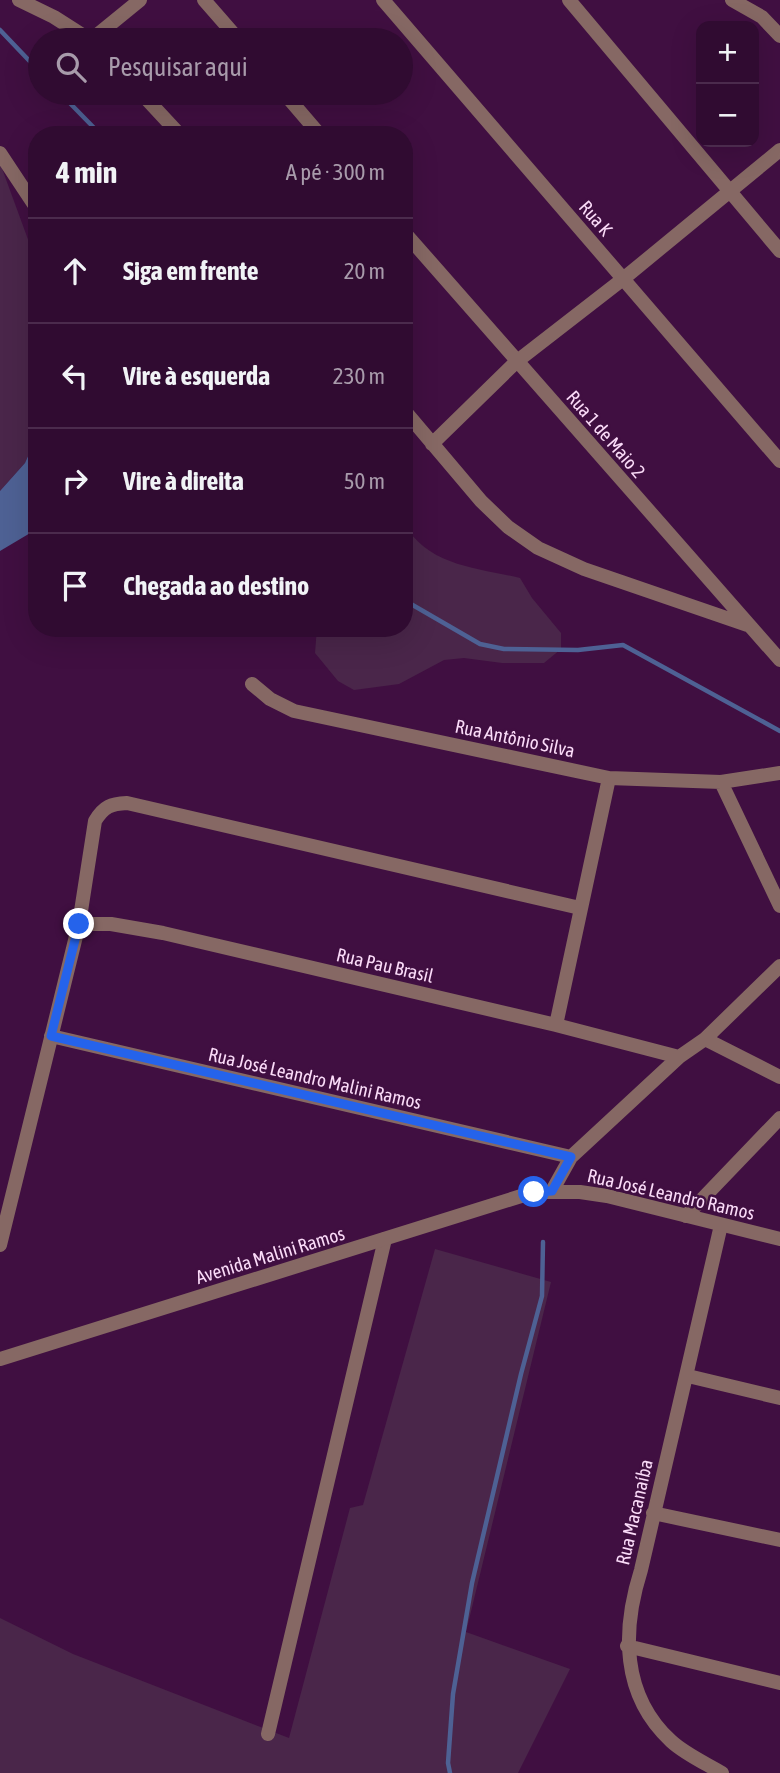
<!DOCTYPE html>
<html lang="pt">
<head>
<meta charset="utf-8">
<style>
	body { margin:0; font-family:"Asap Condensed",sans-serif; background:#381439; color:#f1f3f6 }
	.controls { position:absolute; right:21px; top:21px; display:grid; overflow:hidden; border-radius:14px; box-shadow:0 7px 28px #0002 }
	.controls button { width:63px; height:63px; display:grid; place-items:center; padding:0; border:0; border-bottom:2px solid #4b2b4d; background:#300b31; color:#f1f3f6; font:35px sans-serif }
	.stop { position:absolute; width:21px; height:21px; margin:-16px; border:5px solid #2563eb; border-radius:50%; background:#fff }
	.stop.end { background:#2563eb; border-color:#fff; box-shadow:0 2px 7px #0008 }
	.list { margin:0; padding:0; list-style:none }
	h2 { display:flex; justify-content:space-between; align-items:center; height:91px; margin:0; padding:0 28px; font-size:30px }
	h2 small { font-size:23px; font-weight:400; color:#a89bab }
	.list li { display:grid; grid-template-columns:46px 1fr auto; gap:21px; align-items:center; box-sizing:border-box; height:105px; padding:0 28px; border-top:2px solid #4b2b4d }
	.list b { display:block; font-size:26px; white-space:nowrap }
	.list em { font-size:23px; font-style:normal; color:#a89bab }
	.icon { flex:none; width:38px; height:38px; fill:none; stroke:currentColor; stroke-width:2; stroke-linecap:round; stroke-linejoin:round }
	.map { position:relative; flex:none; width:780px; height:1773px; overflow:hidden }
	.search { position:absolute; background:#300b31; box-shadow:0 7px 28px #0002; left:28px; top:28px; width:385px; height:77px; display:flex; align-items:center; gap:18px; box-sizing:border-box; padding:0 24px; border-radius:38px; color:#a89bab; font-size:26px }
	.panel { position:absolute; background:#300b31; box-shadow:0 7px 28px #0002; left:28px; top:126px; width:385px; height:511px; border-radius:28px }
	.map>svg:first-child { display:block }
	.green { fill:#4a264a }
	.water { fill:#4e6194 }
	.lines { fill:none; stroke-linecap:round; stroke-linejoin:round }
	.stream { stroke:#4e6194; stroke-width:4.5 }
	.minor { stroke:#866864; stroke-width:14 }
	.tertiary { stroke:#866864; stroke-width:14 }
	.route { stroke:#2563eb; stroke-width:9 }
	.labels { text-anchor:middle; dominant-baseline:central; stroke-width:5; stroke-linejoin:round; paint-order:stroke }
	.street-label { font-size:19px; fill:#fadbf8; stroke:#400f41 }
</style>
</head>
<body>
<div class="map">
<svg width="780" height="1773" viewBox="0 0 780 1773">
	<rect width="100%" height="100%" fill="#400f41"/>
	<path class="green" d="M0 163 37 264V436L25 463 0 491Z
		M404 523C427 566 478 568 520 578L532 598 561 633V649L544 663H502L464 658 444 660 399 684 354 690 338 681 315 653 317 628H404Z
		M435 1249 551 1282 466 1632 570 1669 518 1773H0V1618L73 1654 289 1738 350 1508 363 1505Z"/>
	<path class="water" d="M37 436V529L0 551V491L25 463Z"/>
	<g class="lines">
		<path class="stream" d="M0 30 40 72
			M60 93 101 135
			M404 600 480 644 504 649 578 650 623 645 780 731
			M450 1773 448 1763 453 1694 472 1583 521 1374 542 1296 543 1242"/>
		<path class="minor" d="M19 0 54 17 90 40
			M204 0 239 40
			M383 0 780 461
			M569 0 780 251
			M732 0 762 17 780 36
			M91 40 140 0
			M141 93 180 135
			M284 93 320 135
			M0 153 37 209
			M404 232 780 660
			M404 410 481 501 508 527 538 548 584 569 747 625
			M432 444 516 362 623 279 780 150
			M252 684 270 699 294 711 609 778 721 782 780 773
			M721 782 780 906
			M79 924H111L163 933 556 1025 679 1057
			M556 1025 609 778
			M51 1036 571 1157
			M705 1039 780 1077
			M552 1191 571 1157 679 1057 705 1039 780 966
			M686 1216 780 1118
			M721 1225 641 1570C622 1630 621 1695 671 1741 685 1754 705 1763 722 1773
			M0 1245 79 924 95 821C104 806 111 804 127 803L580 908
			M688 1376 780 1398
			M653 1513 780 1540
			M627 1646 780 1683
			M268 1734 385 1239"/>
		<path class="tertiary" d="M0 1359 534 1192H580L607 1196 780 1239"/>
	</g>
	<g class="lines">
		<path class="route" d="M79 924 51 1036 571 1157 552 1191 534 1192"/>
	</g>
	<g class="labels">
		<g class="street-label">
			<text transform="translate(596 218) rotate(49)">Rua K</text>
			<text transform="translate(606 434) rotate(49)">Rua 1 de Maio 2</text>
			<text transform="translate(515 738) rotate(12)">Rua Antônio Silva</text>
			<text transform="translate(385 965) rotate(13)">Rua Pau Brasil</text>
			<text transform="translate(315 1078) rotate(13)">Rua José Leandro Malini Ramos</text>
			<text transform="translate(671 1194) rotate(13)">Rua José Leandro Ramos</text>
			<text transform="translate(270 1255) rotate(-17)">Avenida Malini Ramos</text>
			<text transform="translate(634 1512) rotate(-77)">Rua Macanaíba</text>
		</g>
	</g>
</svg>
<div class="controls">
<button>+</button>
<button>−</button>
</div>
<div class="stop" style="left:534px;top:1192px"></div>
<div class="stop end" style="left:79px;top:924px"></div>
<div class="search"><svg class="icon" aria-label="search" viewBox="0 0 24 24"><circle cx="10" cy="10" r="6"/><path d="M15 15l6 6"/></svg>Pesquisar aqui</div>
<section class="panel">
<h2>4 min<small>A pé · 300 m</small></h2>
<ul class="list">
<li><svg class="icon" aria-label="ahead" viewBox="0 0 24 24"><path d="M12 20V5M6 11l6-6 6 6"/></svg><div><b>Siga em frente</b></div><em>20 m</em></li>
<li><svg class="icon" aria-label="left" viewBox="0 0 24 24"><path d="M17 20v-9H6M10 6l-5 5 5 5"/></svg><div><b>Vire à esquerda</b></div><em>230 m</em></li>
<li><svg class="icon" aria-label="right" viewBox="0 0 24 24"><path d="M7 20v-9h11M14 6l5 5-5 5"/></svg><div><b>Vire à direita</b></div><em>50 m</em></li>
<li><svg class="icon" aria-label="arrive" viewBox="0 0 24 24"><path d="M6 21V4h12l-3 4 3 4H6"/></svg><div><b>Chegada ao destino</b></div></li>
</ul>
</section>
</div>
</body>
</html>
